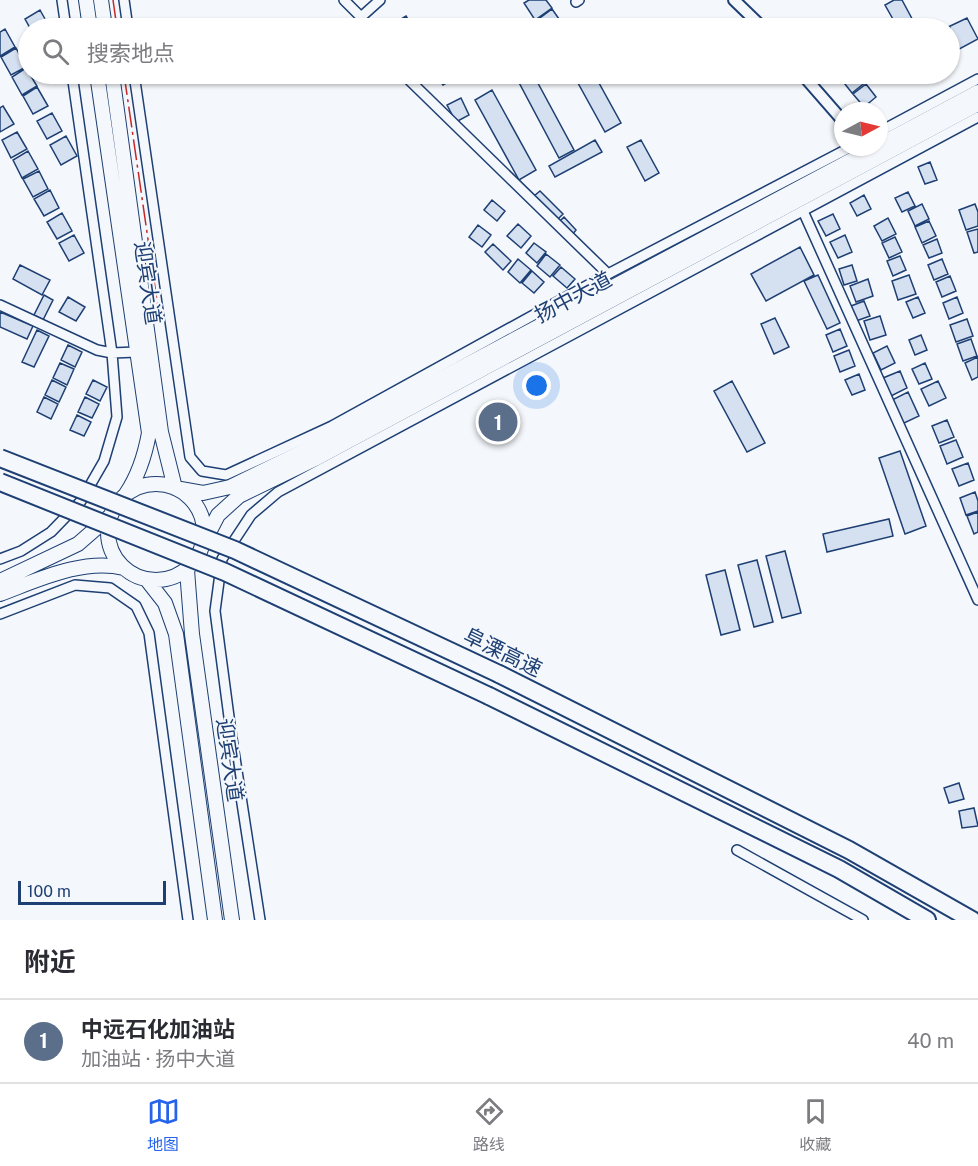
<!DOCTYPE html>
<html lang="zh">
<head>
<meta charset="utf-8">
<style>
	body { margin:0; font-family:"Public Sans","Noto Sans SC",sans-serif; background:#f2f2f3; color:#2b2b33 }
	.compass { position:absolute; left:834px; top:102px; width:54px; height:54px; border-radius:50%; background:#fff; box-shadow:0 2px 4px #0004; rotate:83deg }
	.scale { position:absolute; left:18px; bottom:15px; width:148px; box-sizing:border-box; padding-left:6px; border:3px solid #1d3f73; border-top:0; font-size:16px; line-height:21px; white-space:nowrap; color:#1d3f73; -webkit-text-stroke:4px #f4f7fb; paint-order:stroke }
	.you { position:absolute; left:537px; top:386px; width:21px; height:21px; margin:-15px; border:4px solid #fff; border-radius:50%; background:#1a73e8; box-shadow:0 0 0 9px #1a73e833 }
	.badge { display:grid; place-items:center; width:39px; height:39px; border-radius:50%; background:#2563eb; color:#fff; font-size:20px; font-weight:700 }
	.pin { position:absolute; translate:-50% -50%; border:3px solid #fff; box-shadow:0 2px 6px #0006 }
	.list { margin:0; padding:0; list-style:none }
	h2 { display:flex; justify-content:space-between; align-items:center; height:78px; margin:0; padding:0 24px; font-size:26px }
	h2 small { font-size:20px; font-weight:400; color:#7c7c81 }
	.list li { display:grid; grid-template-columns:39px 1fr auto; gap:18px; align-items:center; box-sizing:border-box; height:84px; padding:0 24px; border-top:2px solid #e1e1e2 }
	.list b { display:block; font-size:22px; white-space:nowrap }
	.list p { margin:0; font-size:20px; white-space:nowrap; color:#7c7c81 }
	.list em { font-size:20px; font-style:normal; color:#7c7c81 }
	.icon { flex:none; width:33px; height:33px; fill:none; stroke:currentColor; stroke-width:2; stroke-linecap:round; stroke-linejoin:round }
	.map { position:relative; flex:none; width:978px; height:920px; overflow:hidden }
	.search { position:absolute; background:#fff; box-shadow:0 2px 4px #0004; left:18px; right:18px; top:18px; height:66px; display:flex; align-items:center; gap:15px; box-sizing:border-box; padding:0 21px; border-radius:33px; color:#7c7c81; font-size:22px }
	.sheet { height:162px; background:#fff }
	nav { display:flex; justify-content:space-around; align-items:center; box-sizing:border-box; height:84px; border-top:2px solid #e1e1e2; background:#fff; font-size:16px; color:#7c7c81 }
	nav a { display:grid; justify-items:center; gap:3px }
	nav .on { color:#2563eb }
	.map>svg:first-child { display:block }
	.building { fill:#d5e0f0; stroke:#1d3f73; stroke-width:1.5 }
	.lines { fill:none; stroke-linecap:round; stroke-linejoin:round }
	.minor-casing { stroke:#1d3f73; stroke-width:12 }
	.tertiary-casing { stroke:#1d3f73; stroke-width:14 }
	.primary-casing { stroke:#1d3f73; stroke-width:16 }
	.motorway-casing { stroke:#1d3f73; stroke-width:20 }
	.minor { stroke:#f4f7fb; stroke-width:9 }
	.tertiary { stroke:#f4f7fb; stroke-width:10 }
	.primary { stroke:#f4f7fb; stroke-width:14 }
	.motorway { stroke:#f4f7fb; stroke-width:16 }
	.motorway-bridge-casing { stroke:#1d3f73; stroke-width:20; stroke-linecap:butt }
	.motorway-bridge { stroke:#f4f7fb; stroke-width:16 }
	.power { stroke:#c62828; stroke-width:1.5; stroke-dasharray:21 4.5 3 4.5; stroke-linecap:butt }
	.labels { text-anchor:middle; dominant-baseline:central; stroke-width:4.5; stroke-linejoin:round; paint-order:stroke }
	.street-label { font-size:21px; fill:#1d3f73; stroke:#f4f7fb }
</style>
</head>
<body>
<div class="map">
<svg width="978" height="920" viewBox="0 0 978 920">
	<rect width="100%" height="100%" fill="#f4f7fb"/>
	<path class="building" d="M529 0H546L552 8 535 20 524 3Z
		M894 0H902L917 28H898L885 5Z
		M552 9 564 26 561 28H542L536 21Z
		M40 10 50 28H30L25 19Z
		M406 16 413 28H392L391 25Z
		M967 18 978 39 950 54V28H946Z
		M5 29 15 47 0 56V32Z
		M16 48 26 67 11 75 1 57Z
		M26 68 37 86 22 95 12 77Z
		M435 74H457L458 76 443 85Z
		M517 74H533L574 150 559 158 515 75Z
		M573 74H594L621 123 605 132Z
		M847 74H860L867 81 852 93 841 79Z
		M866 84 876 97 864 107 853 94Z
		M37 87 48 106 33 114 23 96Z
		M492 90 536 170 519 180 475 100Z
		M461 98 469 115 456 122 447 105Z
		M3 106 14 124 0 132V108Z
		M52 113 62 131 47 139 37 121Z
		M17 132 27 149 11 158 2 140Z
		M66 136 77 156 61 165 50 145Z
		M595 140 602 152 555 177 549 166Z
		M641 140 659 173 645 181 627 147Z
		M28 151 38 169 22 178 13 160Z
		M930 162 937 180 925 184 918 167Z
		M39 171 48 189 33 197 23 179Z
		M50 190 59 208 44 216 34 199Z
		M540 191 563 214 557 220 534 196Z
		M908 192 915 206 902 212 895 198Z
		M864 195 871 209 857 216 850 203Z
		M492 200 505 211 497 221 484 210Z
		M922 204 929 219 915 226 908 211Z
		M975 204 978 212V226L966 230 959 210Z
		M62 213 72 231 57 239 47 222Z
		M833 214 840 229 826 236 818 221Z
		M564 217 576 230 572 235 559 222Z
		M888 218 896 234 882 241 874 226Z
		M929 221 936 236 922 243 915 227Z
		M518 224 531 236 521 248 507 236Z
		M478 225 491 235 482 247 469 237Z
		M978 229V252L974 253 967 232Z
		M74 235 84 253 69 261 59 243Z
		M845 235 852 252 838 258 830 242Z
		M895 237 902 252 889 258 882 243Z
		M937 239 942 253 929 258 923 245Z
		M534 243 546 252 537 263 526 253Z
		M493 244 511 261 503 270 485 252Z
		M800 247 814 275 766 301 751 274Z
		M546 254 560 265 550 277 537 266Z
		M900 256 906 270 893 276 887 261Z
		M518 259 531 270 520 283 508 272Z
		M942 259 948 274 934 280 928 265Z
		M20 265 50 280 42 295 13 279Z
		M852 265 857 281 844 285 839 269Z
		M561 267 575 279 567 288 553 276Z
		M532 271 544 282 534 293 522 283Z
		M818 275 840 323 827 329 804 281Z
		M909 275 916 294 898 300 892 281Z
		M950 276 956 291 942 297 936 282Z
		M868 279 873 296 856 302 850 286Z
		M44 295 53 300 43 320 34 315Z
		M68 297 85 307 76 321 59 312Z
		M918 297 925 313 913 318 906 302Z
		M957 297 963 313 949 319 943 303Z
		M864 301 870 316 856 321 851 306Z
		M0 312 33 326 27 339 0 327Z
		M880 316 886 335 870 340 864 321Z
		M775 318 789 347 774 354 761 324Z
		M967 319 973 336 956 342 950 325Z
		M840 329 847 346 833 352 826 335Z
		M37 330 49 336 34 367 22 362Z
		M921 335 927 350 915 355 909 340Z
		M971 339 977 356 963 361 957 344Z
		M68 345 82 352 75 367 61 360Z
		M887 346 895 363 881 370 873 353Z
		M849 350 855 366 840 372 834 356Z
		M978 357V377L972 380 965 363Z
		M60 363 74 369 67 385 53 378Z
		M925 363 932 379 919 384 912 369Z
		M900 371 907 388 891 396 883 378Z
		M859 374 865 390 852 395 845 380Z
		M52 380 66 387 59 402 45 395Z
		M93 380 107 387 100 401 86 394Z
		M732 381 765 443 747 452 714 391Z
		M938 381 946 398 929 406 921 389Z
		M908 392 919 416 902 424 892 400Z
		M44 397 58 404 51 419 37 412Z
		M85 397 99 404 92 418 78 412Z
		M77 415 91 422 84 436 70 430Z
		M947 420 954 437 939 443 932 426Z
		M956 440 963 457 947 464 940 446Z
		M900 451 926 526 905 534 879 458Z
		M968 463 974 480 959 486 952 469Z
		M975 492 978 501V511L966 515 960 498Z
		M978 512V532L974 534 967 516Z
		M889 519 893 536 827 552 823 534Z
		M785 551 801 613 782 618 766 556Z
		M757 560 773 622 754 627 738 565Z
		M725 570 740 630 721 635 706 575Z
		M959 783 964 799 949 803 944 788Z
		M974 808 978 826 962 828 959 811Z"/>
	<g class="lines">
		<g class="minor-casing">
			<path id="minor" d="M62 0 66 28
				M124 0 128 28
				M344 0 361 17 367 28
				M576 2 579 0
				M361 17 380 0
				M134 74 190 457 202 471 226 475 332 426 608 274 851 147
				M403 74 608 274
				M879 132 978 79
				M806 209 803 211 978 600
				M0 305 97 350 112 353 136 352
				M0 559 21 551 51 532 81 501 104 461 117 417 112 353 72 74
				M0 614 75 585 110 588 136 606 149 633 188 920
				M737 850 863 920
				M260 920 231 732 215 611 222 559 251 515 278 492 978 117"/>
		</g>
		<g class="tertiary-casing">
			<path id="tertiary" d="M734 0 763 28
				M802 74 843 121"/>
		</g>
		<g class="primary-casing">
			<path id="primary" d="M86 0 90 28
				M101 0 105 28
				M97 74 149 433C145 455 139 475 126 494
				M112 74 161 432 175 488 203 493 230 487 312 447 876 147
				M879 145 978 92
				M108 532a48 48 0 1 1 96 0a48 48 0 1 1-96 0Z
				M204 542 218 515 239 496 315 459 978 104
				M187 570 192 634 232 920
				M147 580 165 603 176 634 215 920
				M0 581 78 544 109 517
				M0 594C38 580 83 558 124 568"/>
		</g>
		<g class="motorway-casing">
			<path id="motorway" d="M499 674 849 850 972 920
				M489 696 839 869 927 920"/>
		</g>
		<use href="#minor" class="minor"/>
		<use href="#tertiary" class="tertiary"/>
		<use href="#primary" class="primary"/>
		<use href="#motorway" class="motorway"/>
		<g class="motorway-bridge-casing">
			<path id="motorway-bridge" d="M0 458 235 550 499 674
				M0 482 225 572 489 696"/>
		</g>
		<use href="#motorway-bridge" class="motorway-bridge"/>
		<path class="power" d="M113 0 117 28
			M124 74 158 308"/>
	</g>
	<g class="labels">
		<g class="street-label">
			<text transform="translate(148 283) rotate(82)">迎宾大道</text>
			<text transform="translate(573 297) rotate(-28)">扬中大道</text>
			<text transform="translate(503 652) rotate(26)">阜溧高速</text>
			<text transform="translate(230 760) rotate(82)">迎宾大道</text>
		</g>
	</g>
</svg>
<svg class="compass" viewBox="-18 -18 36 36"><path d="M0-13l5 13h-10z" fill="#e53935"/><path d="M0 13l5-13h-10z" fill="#7c7c81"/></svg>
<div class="scale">100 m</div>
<div class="you"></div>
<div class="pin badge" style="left:498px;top:422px;background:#5c6f8a">1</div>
<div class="search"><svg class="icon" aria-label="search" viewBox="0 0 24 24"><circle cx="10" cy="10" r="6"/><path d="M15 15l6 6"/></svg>搜索地点</div>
</div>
<section class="sheet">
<h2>附近<small></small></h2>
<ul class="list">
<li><span class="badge" style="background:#5c6f8a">1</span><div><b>中远石化加油站</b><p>加油站 · 扬中大道</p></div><em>40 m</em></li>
</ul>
</section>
<nav>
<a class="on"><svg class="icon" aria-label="map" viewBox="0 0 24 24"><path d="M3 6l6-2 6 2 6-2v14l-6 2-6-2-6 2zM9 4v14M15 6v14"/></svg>地图</a>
<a><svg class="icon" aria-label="directions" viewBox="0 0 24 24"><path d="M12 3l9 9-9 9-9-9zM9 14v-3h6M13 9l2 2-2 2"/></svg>路线</a>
<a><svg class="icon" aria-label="saved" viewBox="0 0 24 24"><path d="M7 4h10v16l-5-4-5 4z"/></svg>收藏</a>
</nav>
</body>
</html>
